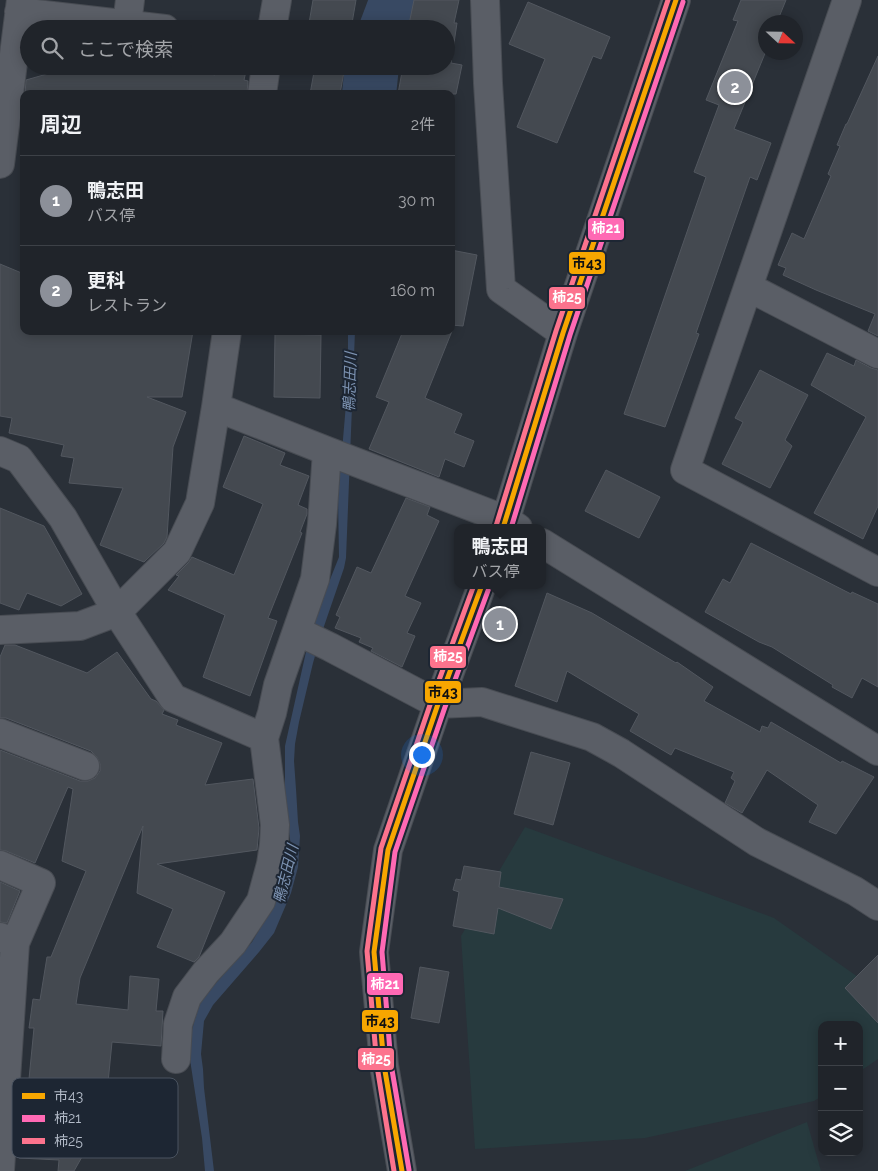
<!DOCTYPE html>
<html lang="ja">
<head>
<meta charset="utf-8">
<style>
	body { margin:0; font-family:Raleway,"Noto Sans JP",sans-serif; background:#282c32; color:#f1f3f6 }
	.controls { position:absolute; right:15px; bottom:15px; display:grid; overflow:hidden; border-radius:10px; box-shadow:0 2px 12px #0003 }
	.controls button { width:45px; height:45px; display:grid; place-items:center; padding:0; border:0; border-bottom:1px solid #3d4147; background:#20242a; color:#f1f3f6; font:25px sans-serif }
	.compass { position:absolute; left:758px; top:15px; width:45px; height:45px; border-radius:50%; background:#20242a; box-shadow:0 2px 12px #0003; rotate:112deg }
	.you { position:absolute; left:421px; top:754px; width:18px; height:18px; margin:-12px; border:4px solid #fff; border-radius:50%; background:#1a73e8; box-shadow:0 0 0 8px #1a73e833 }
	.badge { display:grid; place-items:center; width:32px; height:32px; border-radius:50%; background:#8c9099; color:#fff; font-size:16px; font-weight:700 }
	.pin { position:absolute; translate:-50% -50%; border:2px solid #fff; box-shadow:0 1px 5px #0006 }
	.popup { position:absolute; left:454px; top:524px; width:92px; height:65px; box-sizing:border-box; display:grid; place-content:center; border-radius:10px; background:#20242a; filter:drop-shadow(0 1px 4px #0005); font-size:16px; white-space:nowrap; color:#a2a4a8 }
	.popup b { font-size:19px; color:#f1f3f6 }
	.popup::after { content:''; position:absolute; left:50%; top:100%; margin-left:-10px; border:10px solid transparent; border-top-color:#20242a }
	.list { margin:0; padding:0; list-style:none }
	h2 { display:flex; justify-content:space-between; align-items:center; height:65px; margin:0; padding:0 20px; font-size:21px }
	h2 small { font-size:16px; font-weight:400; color:#a2a4a8 }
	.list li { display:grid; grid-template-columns:32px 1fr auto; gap:15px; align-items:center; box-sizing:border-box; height:90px; padding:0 20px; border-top:1px solid #3d4147 }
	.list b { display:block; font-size:19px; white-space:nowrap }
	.list p { margin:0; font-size:16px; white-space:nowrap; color:#a2a4a8 }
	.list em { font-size:16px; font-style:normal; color:#a2a4a8 }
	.icon { flex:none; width:28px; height:28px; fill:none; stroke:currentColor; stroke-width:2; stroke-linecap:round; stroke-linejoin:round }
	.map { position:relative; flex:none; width:878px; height:1171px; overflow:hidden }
	.search { position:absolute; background:#20242a; box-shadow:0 2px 12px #0003; left:20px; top:20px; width:435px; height:55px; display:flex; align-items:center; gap:12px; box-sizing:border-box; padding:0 18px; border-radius:28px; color:#a2a4a8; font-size:19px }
	.panel { position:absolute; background:#20242a; box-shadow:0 2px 12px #0003; left:20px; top:90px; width:435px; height:245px; border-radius:10px }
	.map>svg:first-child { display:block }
	.green { fill:#273a3e }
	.water { fill:#384963 }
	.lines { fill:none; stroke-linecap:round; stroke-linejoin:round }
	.river { stroke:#384963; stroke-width:54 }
	.building { fill:#444950; stroke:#52575f }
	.minor-casing { stroke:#484c53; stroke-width:30 }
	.minor { stroke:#5a5e66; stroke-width:28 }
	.bus-1-casing { stroke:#1d2633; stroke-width:9 }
	.bus-2-casing { stroke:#1d2633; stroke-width:9 }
	.bus-3-casing { stroke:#1d2633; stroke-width:9 }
	.bus-1 { stroke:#f7a600; stroke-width:5 }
	.bus-2 { stroke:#ff69b4; stroke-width:5 }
	.bus-3 { stroke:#fc738d; stroke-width:5 }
	.labels { text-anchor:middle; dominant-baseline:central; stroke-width:4; stroke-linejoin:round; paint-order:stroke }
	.water-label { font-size:15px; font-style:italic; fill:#7c92b1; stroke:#1d2633 }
	.key { fill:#1d2633; stroke:#4a5360; stroke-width:1 }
	.key-label { font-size:14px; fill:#b4bcc9 }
	.line-badge { stroke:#1d2633; stroke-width:2 }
	.badge-label { font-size:14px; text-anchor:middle; font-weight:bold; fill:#fff }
	.pale-badge-label { font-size:14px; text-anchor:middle; font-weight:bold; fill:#111 }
</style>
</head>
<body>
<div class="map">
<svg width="878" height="1171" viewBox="0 0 878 1171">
	<rect width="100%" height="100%" fill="#2a3038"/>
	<path class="green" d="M525 827 774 918 878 991V1059L859 1072V1025H822V1096L814 1101 645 1138 475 1149 461 936Z
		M807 1122 821 1171H685Z"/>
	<path class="water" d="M348 331H355L346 558 344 568 321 635 313 663 299 722 295 744 294 761 296 789 298 822 300 836 298 867 291 893 274 933 259 952 213 1005 204 1021 201 1054 203 1069 204 1088 214 1171H205L202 1138 189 1053 192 1030 199 1003 209 991 252 942 276 901 291 847 285 800V746L308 643 323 597 339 557 338 497 348 381Z"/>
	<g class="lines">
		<path class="river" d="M386 29 397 0
			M369 94 372 66"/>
	</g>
	<path class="building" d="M313 0H356L351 29H308Z
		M414 0H459L454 23H457L451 63 462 65 456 94H398L403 66H446V29H408Z
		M741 0H786L777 22H766V51L734 129 771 143 757 180 750 177 696 333 699 334 665 427 624 414 706 177 694 172 719 105 706 100 738 21 733 20Z
		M528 2 610 37 601 59 593 56 557 143 517 127 545 59 509 44Z
		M878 56V336L868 331 875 314 816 290 783 275 786 268 778 265 792 233 804 239 831 176 828 174 840 146 837 145 846 124H847Z
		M48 66H170L215 75 216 66H222L246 71 244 80 248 81 247 94H25L26 80 47 74Z
		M311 66H345L340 94H310L314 72 311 71Z
		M451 250 477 255 463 326 451 325Z
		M0 264 24 274V331H193L182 397H147L186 412 173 447 167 537 164 543 144 562 100 545 123 488 69 483 74 458 61 456 64 445 9 433 12 418 0 416Z
		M403 331H452L425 398 462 414 454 433 474 441 464 467 445 459 439 477 369 449 389 402 376 397Z
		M275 334 321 335 320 398 274 397Z
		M827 353 854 366 856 360 871 368 878 370V506L863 539 814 513 866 417 811 385Z
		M760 370 808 395 785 440 792 446 770 488 722 464 743 422 735 418Z
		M244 436 285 453 280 465 309 476 298 505 307 509V514L300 532 302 533 268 618 277 621 250 696 203 677 225 615 168 590 179 576 176 575 188 563 192 557 234 575 263 504 223 487Z
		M606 470 660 497 639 538 585 511Z
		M406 498 430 507 427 515 439 521 405 596 421 603 407 633 415 636 402 667 371 651 373 648 359 642 361 638 335 628 340 617 336 615 357 567 371 573Z
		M0 508 44 526 82 594 61 606 27 593 19 610 0 603Z
		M751 543 851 594 852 592 878 604V687L862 678 852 698 832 687 833 685 772 647 759 642 705 612 723 579 730 583Z
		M547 593 592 613 676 663 677 662 713 687 704 701 760 732 762 726 768 728 771 722 841 763 842 761 874 777 836 834 809 822 818 805 767 770 742 813 725 803 735 781 731 778 734 772 675 748 671 755 630 731 639 714 567 671 557 702 515 686Z
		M5 645H15L87 673 117 652 151 699 156 701 164 710 162 714 178 720 176 725 222 743 205 785 253 779 259 828 257 850 157 864 225 892 199 957 194 962 157 947 173 909 137 893 143 826 80 978 76 1004 128 1010 130 976 159 979 156 1011H163L161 1046 112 1042 105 1113 97 1112 95 1134 74 1171H58L59 1160 19 1158 22 1130H24L34 1028H29L33 999 40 1000 47 957H51L86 871 62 861 73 789 68 787 35 863 6 851 0 850V750L80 781H88L95 778 100 771V764L97 757 91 751 6 718H0V657Z
		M531 752 570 763 553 825 514 814Z
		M464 866 501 872 499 887 563 899 551 929 498 908 494 934 453 926 459 892 453 890 456 879 461 880Z
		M0 882 20 891 7 923 0 922Z
		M878 955V1023L845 988Z
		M420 967 449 972 439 1023 411 1018Z"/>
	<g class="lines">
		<g class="minor-casing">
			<path id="minor" d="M485 0 488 83 501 289 563 333
				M847 0 685 470 878 572
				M19 12 165 29
				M127 24 130 0
				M272 29 277 0
				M262 94 266 66
				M0 164 21 0
				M748 287 878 354
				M216 407 327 451 506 520 518 528
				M0 451 19 459 63 518 117 612 173 698 264 738
				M503 528 563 333 676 0
				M542 543 878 751
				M0 630 80 626 117 612 177 552 200 503 216 407 227 331
				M297 631 330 647 438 704 482 702 592 737 621 753 757 842 855 891 878 906
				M0 733 85 766
				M0 865 41 883 15 943
				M0 937 15 943 0 1170
				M176 1059 178 1024 187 997 206 972 233 943 261 901 271 864 274 844 275 825 264 738 272 713 278 685 315 579 322 524 327 451
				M402 1171 384 1065 374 952 388 850 438 704 482 585"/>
		</g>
		<use href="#minor" class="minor"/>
		<g class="bus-1-casing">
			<path id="bus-1" d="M503 528 563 333 676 0
				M402 1171 384 1065 374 952 388 850 438 704 482 585"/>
		</g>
		<g class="bus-2-casing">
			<path id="bus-2" d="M511 528 570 335 683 2
				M409 1170 391 1064 382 952 395 852 445 707 489 588"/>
		</g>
		<g class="bus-3-casing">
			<path id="bus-3" d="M496 526 556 331 668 0
				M394 1171 377 1066 367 951 381 848 431 702 474 585"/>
		</g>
		<use href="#bus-1" class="bus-1"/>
		<use href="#bus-2" class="bus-2"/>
		<use href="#bus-3" class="bus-3"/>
	</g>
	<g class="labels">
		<g class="water-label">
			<text transform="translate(350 382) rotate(-88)">鴨志田川</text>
			<text transform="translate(286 874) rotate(-76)">鴨志田川</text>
		</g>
	</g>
	<rect x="12" y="1078" width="166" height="80" rx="8" class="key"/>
	<rect x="22" y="1093" width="23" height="6" fill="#f7a600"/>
	<rect x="22" y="1115" width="23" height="7" fill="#ff69b4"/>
	<rect x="22" y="1138" width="23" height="6" fill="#fc738d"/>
	<g class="key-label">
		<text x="54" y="1101">市43</text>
		<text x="54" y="1123">柿21</text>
		<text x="54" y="1146">柿25</text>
	</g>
	<g class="line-badge">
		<rect x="587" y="217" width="38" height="24" rx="5" fill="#ff69b4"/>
		<rect x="568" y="251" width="38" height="24" rx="5" fill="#f7a600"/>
		<rect x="548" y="286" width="38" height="24" rx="5" fill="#fc738d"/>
		<rect x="429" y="645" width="38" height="24" rx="5" fill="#fc738d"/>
		<rect x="424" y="680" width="38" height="24" rx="5" fill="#f7a600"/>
		<rect x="366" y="972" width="38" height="24" rx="5" fill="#ff69b4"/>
		<rect x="361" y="1009" width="38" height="24" rx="5" fill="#f7a600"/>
		<rect x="357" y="1047" width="38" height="24" rx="5" fill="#fc738d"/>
	</g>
	<g class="badge-label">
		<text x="606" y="233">柿21</text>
		<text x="567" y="302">柿25</text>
		<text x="448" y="661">柿25</text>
		<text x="385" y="989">柿21</text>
		<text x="376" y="1064">柿25</text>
	</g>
	<g class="pale-badge-label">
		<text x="587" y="268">市43</text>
		<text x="443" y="697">市43</text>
		<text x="380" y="1026">市43</text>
	</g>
</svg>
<div class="controls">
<button>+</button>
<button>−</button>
<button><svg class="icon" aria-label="layers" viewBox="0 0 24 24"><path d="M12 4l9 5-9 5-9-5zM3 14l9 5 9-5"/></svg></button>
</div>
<svg class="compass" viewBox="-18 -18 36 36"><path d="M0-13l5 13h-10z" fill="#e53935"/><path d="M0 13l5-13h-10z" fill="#a2a4a8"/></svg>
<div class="you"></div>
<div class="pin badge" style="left:500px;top:624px">1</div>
<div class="popup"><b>鴨志田</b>バス停</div>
<div class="pin badge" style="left:735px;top:87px">2</div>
<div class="search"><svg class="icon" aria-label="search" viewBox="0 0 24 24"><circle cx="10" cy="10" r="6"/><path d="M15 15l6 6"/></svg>ここで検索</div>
<section class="panel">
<h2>周辺<small>2件</small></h2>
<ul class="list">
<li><span class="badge">1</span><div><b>鴨志田</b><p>バス停</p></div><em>30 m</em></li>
<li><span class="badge">2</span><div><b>更科</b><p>レストラン</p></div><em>160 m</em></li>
</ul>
</section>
</div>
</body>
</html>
